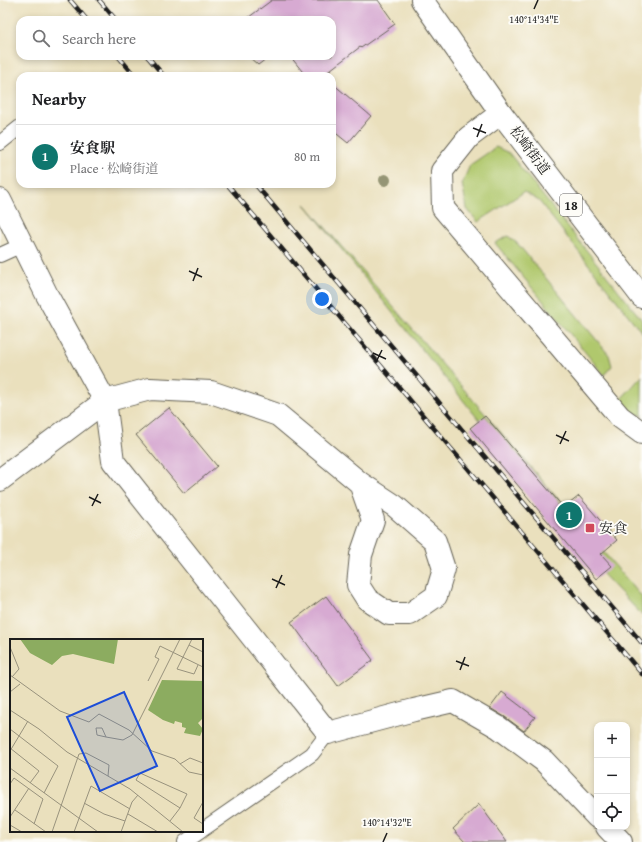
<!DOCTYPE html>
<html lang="en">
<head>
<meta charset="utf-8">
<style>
	body { margin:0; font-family:"Gentium Book Plus","Noto Serif JP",serif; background:#f2f2f2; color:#202124 }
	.controls { position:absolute; right:12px; bottom:12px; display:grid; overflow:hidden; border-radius:8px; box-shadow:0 2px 6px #0003 }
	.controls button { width:36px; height:36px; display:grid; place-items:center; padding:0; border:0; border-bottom:1px solid #e0e0e0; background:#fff; color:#202124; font:20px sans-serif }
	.you { position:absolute; left:322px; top:299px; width:14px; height:14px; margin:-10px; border:3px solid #fff; border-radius:50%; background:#1a73e8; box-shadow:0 0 0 6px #1a73e833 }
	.badge { display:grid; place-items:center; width:26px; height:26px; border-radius:50%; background:#0f766e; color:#fff; font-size:13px; font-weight:700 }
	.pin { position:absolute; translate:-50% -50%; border:2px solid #fff; box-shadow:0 1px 4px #0006 }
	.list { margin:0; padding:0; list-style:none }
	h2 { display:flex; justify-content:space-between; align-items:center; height:52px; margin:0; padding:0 16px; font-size:17px }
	h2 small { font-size:13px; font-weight:400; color:#757577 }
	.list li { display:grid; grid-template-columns:26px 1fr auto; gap:12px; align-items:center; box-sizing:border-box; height:64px; padding:0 16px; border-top:1px solid #e0e0e0 }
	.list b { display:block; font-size:15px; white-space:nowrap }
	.list p { margin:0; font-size:13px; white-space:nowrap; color:#757577 }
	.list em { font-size:13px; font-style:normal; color:#757577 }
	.icon { flex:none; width:22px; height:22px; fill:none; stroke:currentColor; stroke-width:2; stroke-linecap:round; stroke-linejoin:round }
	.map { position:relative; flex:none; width:642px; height:842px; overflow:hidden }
	.search { position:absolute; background:#fff; box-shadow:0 2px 6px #0003; left:16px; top:16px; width:320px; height:44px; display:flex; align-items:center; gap:10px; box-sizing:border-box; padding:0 14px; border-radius:12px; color:#757577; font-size:15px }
	.panel { position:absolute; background:#fff; box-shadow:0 2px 6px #0003; left:16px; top:72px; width:320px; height:116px; border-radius:12px }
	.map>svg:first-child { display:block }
	.green { fill:#b0c86d; stroke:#667244 }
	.building { fill:#d7aad2 }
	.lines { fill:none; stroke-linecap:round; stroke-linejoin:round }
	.lane-casing { stroke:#646154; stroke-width:16 }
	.street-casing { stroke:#646154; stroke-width:24 }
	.secondary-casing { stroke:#646154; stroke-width:24 }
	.primary-casing { stroke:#646154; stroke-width:24 }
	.lane { stroke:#fff; stroke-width:14 }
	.street { stroke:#fff; stroke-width:22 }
	.secondary { stroke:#fff; stroke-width:22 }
	.primary { stroke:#fff; stroke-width:22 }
	.rail-casing { stroke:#1c1c1c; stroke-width:4.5 }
	.rail { stroke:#fdfcf7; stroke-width:3; stroke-dasharray:9; stroke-linecap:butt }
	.tree { fill:#959574 }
	.ticks { fill:none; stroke:#1c1c1c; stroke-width:1.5 }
	.poi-dot { fill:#d1495b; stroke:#fdfcf7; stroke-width:1.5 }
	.labels { text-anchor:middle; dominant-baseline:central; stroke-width:3.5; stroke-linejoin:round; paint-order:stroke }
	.shield { fill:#fdfcf7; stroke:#605f5e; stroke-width:1 }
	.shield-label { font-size:13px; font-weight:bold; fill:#1c1c1c }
	.street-label { font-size:14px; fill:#1c1c1c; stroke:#fdfcf7 }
	.poi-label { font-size:14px; fill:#1c1c1c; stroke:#fdfcf7; text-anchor:start }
	.inset-road { fill:none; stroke:#98927d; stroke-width:1 }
	.view { fill:#1d4ed8; fill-opacity:0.15; stroke:#1d4ed8; stroke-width:2 }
	.inset-edge { fill:none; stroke:#1c1c1c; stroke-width:2 }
	.ticks-label { font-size:10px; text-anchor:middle; fill:#1c1c1c; stroke:#fdfcf7; stroke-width:3.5; stroke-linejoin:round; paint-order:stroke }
</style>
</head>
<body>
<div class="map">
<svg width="642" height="842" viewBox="0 0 642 842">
	<rect width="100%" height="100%" fill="#fdfcf7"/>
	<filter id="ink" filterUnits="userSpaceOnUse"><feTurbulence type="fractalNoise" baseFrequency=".025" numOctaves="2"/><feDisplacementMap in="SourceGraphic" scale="8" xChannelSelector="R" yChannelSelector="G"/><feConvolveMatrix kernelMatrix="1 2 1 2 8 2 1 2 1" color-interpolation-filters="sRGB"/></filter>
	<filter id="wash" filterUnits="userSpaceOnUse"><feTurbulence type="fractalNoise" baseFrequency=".012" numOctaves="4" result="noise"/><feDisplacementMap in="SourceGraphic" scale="16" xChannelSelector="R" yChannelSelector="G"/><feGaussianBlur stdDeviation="0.9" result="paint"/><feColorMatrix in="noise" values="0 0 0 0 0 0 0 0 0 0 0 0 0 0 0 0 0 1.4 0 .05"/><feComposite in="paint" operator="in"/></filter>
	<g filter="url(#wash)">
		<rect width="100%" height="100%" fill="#eae0bd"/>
		<path class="green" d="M496 147 509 153 642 320V333L539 201 524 192 478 222 467 209 462 184 470 165Z
			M305 204 642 597V615L603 574Z
			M508 236 518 244 609 355 612 366 604 375 495 243Z
			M642 376V416L631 411 620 400Z"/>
		<g id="blocks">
			<path class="building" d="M272 0H378L395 24 361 48 360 47 322 76H306L290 56H332V20H245Z
				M248 56H270L258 65Z
				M332 83 371 116 348 143 332 130Z
				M169 408 217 466 184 493 136 435Z
				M485 416 564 508 579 496 617 540 601 554 612 566 596 579 470 428Z
				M326 596 373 660 338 686 291 622Z
				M502 692 535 717 524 731 505 717 490 708Z
				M479 804 507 842H465L453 829Z"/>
		</g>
	</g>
	<g filter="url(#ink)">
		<use href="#blocks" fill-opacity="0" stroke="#646154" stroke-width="1"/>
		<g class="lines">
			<g class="lane-casing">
				<path id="lane" d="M0 143 20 127
					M0 255 22 245
					M202 830 312 754 328 733
					M185 842 201 831"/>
			</g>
			<g class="street-casing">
				<path id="street" d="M501 113 469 137 442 171 443 208 620 417 642 433
					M0 200 47 295 105 401 113 461 328 733 414 710 453 701 498 727 544 761 597 817
					M607 827 621 842"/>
			</g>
			<g class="secondary-casing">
				<path id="secondary" d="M0 480 105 401 150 389 211 392 278 415 360 483
					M360 483 395 506 435 541 444 569 436 596 410 614H389L367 599 358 585 361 555 373 520Z"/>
			</g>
			<g class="primary-casing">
				<path id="primary" d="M422 0 501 113 642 297"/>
			</g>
			<use href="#lane" class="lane"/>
			<use href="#street" class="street"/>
			<use href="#secondary" class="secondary"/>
			<use href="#primary" class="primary"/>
			<g class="rail-casing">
				<path id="rail" d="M70 0 87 20
					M99 0 116 20
					M118 56 135 76
					M147 56 164 76
					M227 184 642 674
					M255 184 642 643"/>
			</g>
			<use href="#rail" class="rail"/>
		</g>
		<circle class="tree" cx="385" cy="180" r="6"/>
	</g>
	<path class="ticks" d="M534 9 538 0M473 128 486 133M477 137 482 124M189 271 202 277M193 281 198 268M373 353 386 359M376 362 382 350M556 435 569 441M560 444 566 431M89 497 101 503M92 506 98 494M272 579 285 585M276 588 282 575M456 661 469 666M460 670 465 657M383 842 387 833"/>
	<rect class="poi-dot" x="585" y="523" width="10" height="10" rx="2"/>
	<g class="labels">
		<rect class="shield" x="560" y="194" width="22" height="22" rx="3"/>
		<g class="shield-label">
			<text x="571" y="205">18</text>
		</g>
		<g class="street-label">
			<text transform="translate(530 150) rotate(53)">松崎街道</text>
		</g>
		<g class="poi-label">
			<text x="599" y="528">安食</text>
		</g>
	</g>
	<g transform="translate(10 639)">
		<rect width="193" height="193" fill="#eae0bd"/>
		<path d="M10 0H108L104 25 63 15 52 17 42 26 20 14ZM152 41 193 42V79L188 84 193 90 190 97 174 94 176 89 172 88V84L165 82 164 85 153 81 138 71Z" fill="#8cac60"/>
		<path class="inset-road" d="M182 0 167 30 184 35 188 26M179 6 193 13M0 8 9 30 2 38M0 36 50 72 79 83 89 75 119 91 142 112 165 120 179 133 193 136M138 42 149 20 145 18 150 7 193 28M0 53 10 45M0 71 29 90 57 113 120 150 173 193M86 89H92L96 98 87 96ZM0 90 48 127 34 154M96 98 113 101 122 96 170 0M0 109 29 132 20 144M0 112 18 82M170 125 180 119 193 124M0 129 88 193M0 145 4 139 33 160 24 185M193 163 184 179 193 185M74 164 94 175 115 182M5 171 36 193M118 175 148 193M0 178 19 149M160 182 170 169 177 155 130 134 126 141 170 169M0 186 12 193M42 193 69 115 76 114 99 126 98 137M64 193 81 147 120 170M111 193 122 163 128 156"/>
		<path class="view" d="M114 53 147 127 90 152 57 78Z"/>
		<rect width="193" height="193" class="inset-edge"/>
	</g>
	<g class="ticks-label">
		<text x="534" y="23">140°14'34"E</text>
		<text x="387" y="826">140°14'32"E</text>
	</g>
</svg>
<div class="controls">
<button>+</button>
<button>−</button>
<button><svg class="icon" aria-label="locate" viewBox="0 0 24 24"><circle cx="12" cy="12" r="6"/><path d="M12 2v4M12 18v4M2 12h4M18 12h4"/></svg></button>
</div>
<div class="you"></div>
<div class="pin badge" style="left:569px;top:515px">1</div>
<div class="search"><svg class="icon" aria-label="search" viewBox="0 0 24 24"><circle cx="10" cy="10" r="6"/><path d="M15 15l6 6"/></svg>Search here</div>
<section class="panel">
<h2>Nearby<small></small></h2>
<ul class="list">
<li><span class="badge">1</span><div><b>安食駅</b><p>Place · 松崎街道</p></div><em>80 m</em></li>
</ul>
</section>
</div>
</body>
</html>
